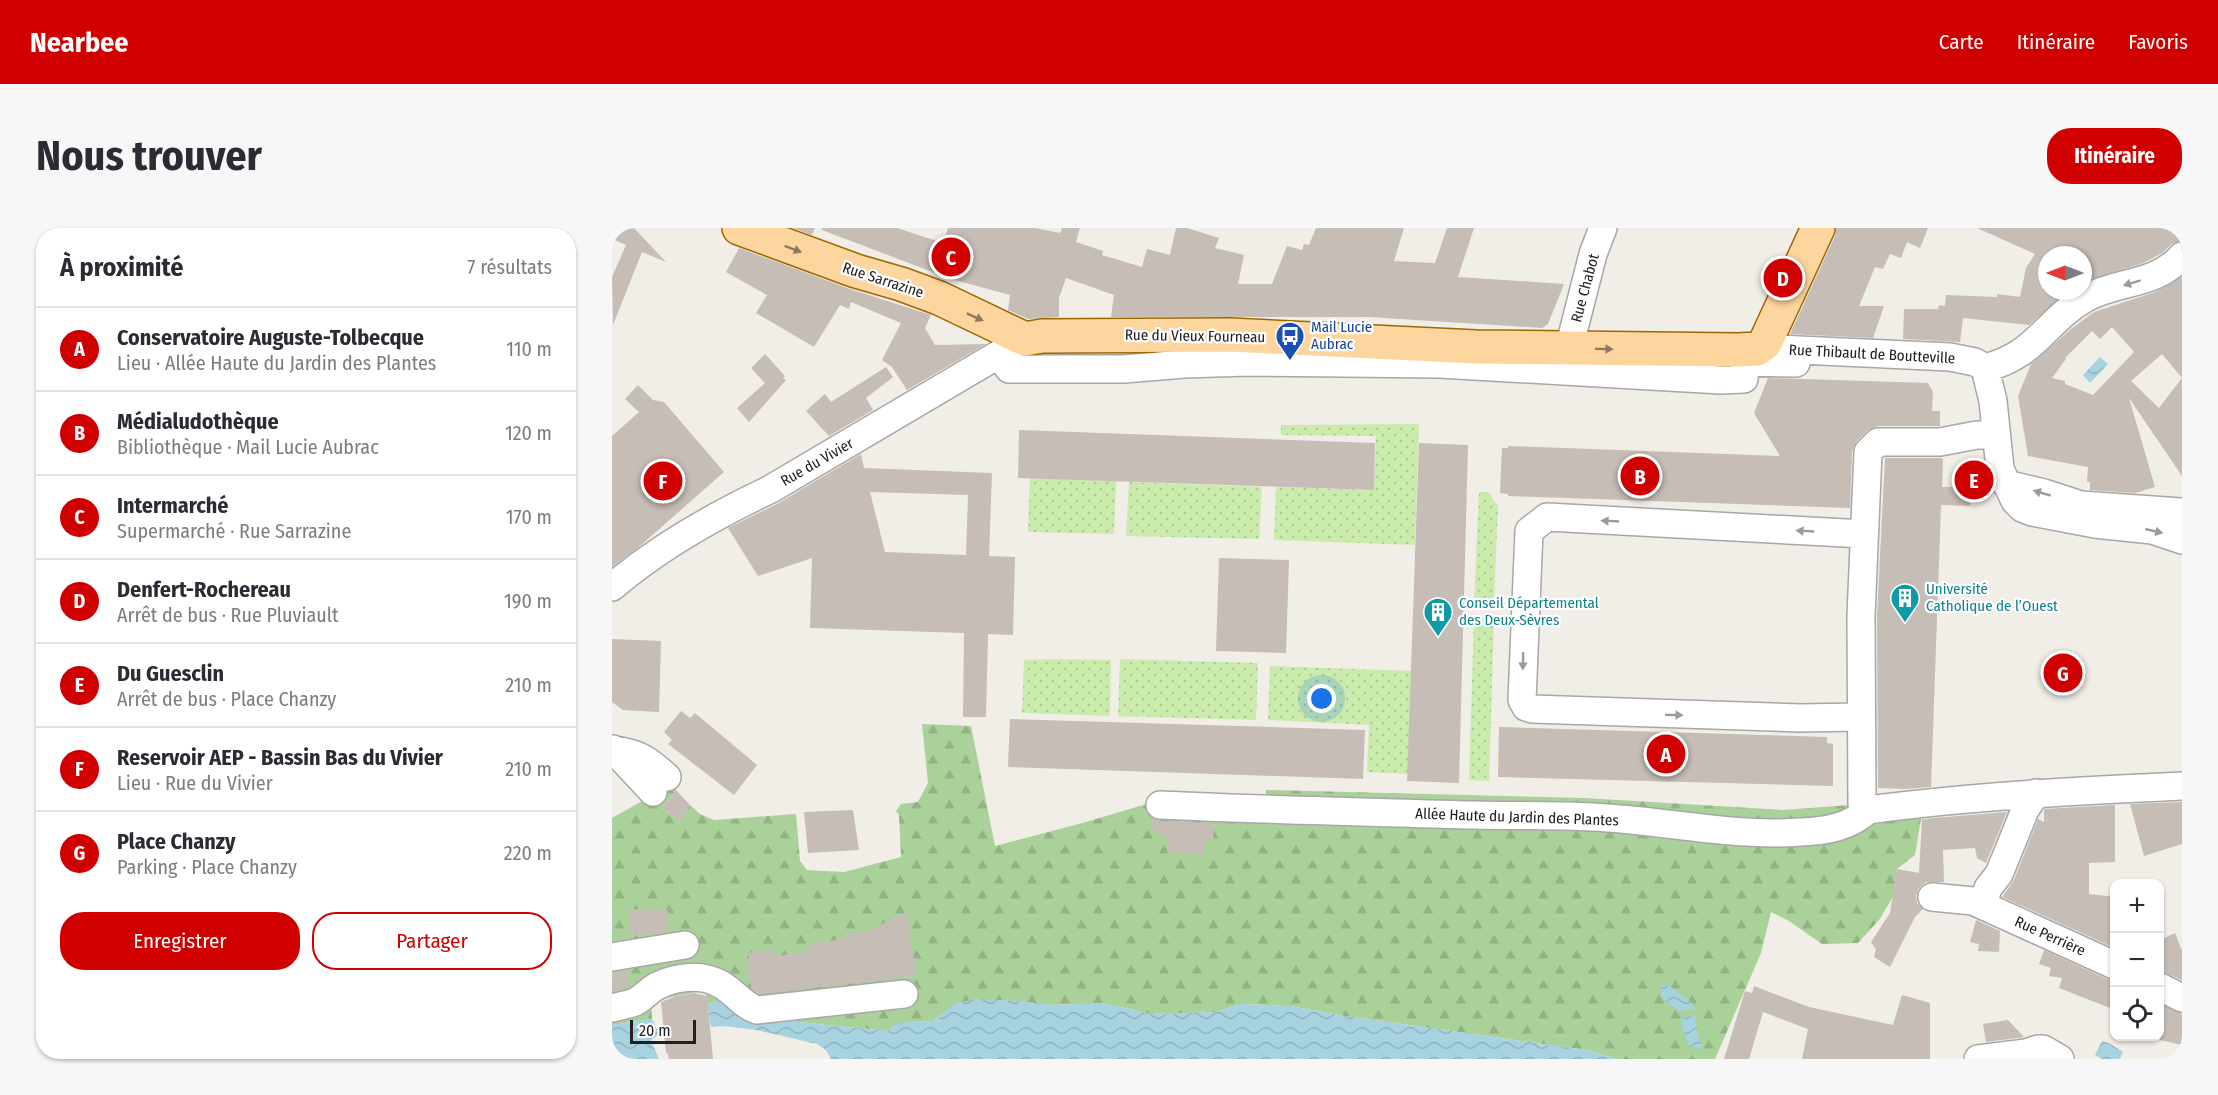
<!DOCTYPE html>
<html lang="fr">
<head>
<meta charset="utf-8">
<style>
	body { margin:0; font-family:"Fira Sans Condensed",sans-serif; background:#f7f7f7; color:#2b2b33 }
	.controls { position:absolute; right:18px; bottom:18px; display:grid; overflow:hidden; border-radius:12px; box-shadow:0 2px 4px #0004 }
	.controls button { width:54px; height:54px; display:grid; place-items:center; padding:0; border:0; border-bottom:2px solid #e1e1e2; background:#fff; color:#2b2b33; font:30px sans-serif }
	.compass { position:absolute; left:1426px; top:18px; width:54px; height:54px; border-radius:50%; background:#fff; box-shadow:0 2px 4px #0004; rotate:270deg }
	.scale { position:absolute; left:18px; bottom:15px; width:66px; box-sizing:border-box; padding-left:6px; border:3px solid #202020; border-top:0; font-size:16px; line-height:21px; white-space:nowrap; color:#202020; -webkit-text-stroke:4px #fff; paint-order:stroke }
	.you { position:absolute; left:710px; top:471px; width:21px; height:21px; margin:-15px; border:4px solid #fff; border-radius:50%; background:#1a73e8; box-shadow:0 0 0 9px #1a73e833 }
	.badge { display:grid; place-items:center; width:39px; height:39px; border-radius:50%; background:#d00000; color:#fff; font-size:20px; font-weight:700 }
	.pin { position:absolute; translate:-50% -50%; border:3px solid #fff; box-shadow:0 2px 6px #0006 }
	.list { margin:0; padding:0; list-style:none }
	h2 { display:flex; justify-content:space-between; align-items:center; height:78px; margin:0; padding:0 24px; font-size:26px }
	h2 small { font-size:20px; font-weight:400; color:#7c7c81 }
	.list li { display:grid; grid-template-columns:39px 1fr auto; gap:18px; align-items:center; box-sizing:border-box; height:84px; padding:0 24px; border-top:2px solid #e1e1e2 }
	.list b { display:block; font-size:22px; white-space:nowrap }
	.list p { margin:0; font-size:20px; white-space:nowrap; color:#7c7c81 }
	.list em { font-size:20px; font-style:normal; color:#7c7c81 }
	.actions { display:flex; gap:12px; padding:18px 24px }
	.actions a { flex:1; padding:14px 0; border:2px solid #d00000; border-radius:24px; text-align:center; font-size:21px; color:#d00000 }
	.actions .main { background:#d00000; color:#fff }
	.icon { flex:none; width:33px; height:33px; fill:none; stroke:currentColor; stroke-width:2; stroke-linecap:round; stroke-linejoin:round }
	.map { position:relative; flex:none; width:1570px; height:831px; overflow:hidden; border-radius:24px }
	header { display:flex; align-items:center; gap:36px; box-sizing:border-box; height:84px; padding:0 30px; background:#d00000; color:#fff }
	header strong { font-size:28px }
	nav { display:flex; gap:33px; margin-inline-start:auto; font-size:21px }
	.intro { display:flex; align-items:center; justify-content:space-between; box-sizing:border-box; height:144px; padding:0 36px }
	h1 { margin:0; font-size:42px }
	.button { padding:15px 27px; border-radius:24px; background:#d00000; color:#fff; font-size:21px; font-weight:700 }
	main { display:flex; gap:36px; padding:0 36px }
	aside { flex:1; background:#fff; border-radius:24px; box-shadow:0 2px 4px #0004 }
	.map>svg:first-child { display:block }
	.grass { fill:url(#grass-dots) }
	.forest { fill:url(#forest-firs) }
	.water { fill:url(#water-waves) }
	.building { fill:#c6bdb6; fill-rule:evenodd }
	.lines { fill:none; stroke-linecap:round; stroke-linejoin:round }
	.minor-casing { stroke:#a7a7a7; stroke-width:30 }
	.major-casing { stroke:#9c6900; stroke-width:36 }
	.minor { stroke:#fff; stroke-width:27 }
	.major { stroke:#fdd59f; stroke-width:33 }
	.oneway { fill:#8e7a60 }
	.oneway2 { fill:#9b9b9b }
	.labels { text-anchor:middle; dominant-baseline:central; stroke-width:4.5; stroke-linejoin:round; paint-order:stroke }
	.street-label { font-size:15px; fill:#202020; stroke:#fff }
	.transit-label { font-size:15px; fill:#164399; stroke:#fff; text-anchor:start }
	.culture-label { font-size:15px; fill:#0d838f; stroke:#fff; text-anchor:start }
</style>
</head>
<body>
<header>
<strong>Nearbee</strong>
<nav><a>Carte</a><a>Itinéraire</a><a>Favoris</a></nav>
</header>
<div class="intro"><h1>Nous trouver</h1><a class="button">Itinéraire</a></div>
<main>
<aside>
<h2>À proximité<small>7 résultats</small></h2>
<ul class="list">
<li><span class="badge">A</span><div><b>Conservatoire Auguste-Tolbecque</b><p>Lieu · Allée Haute du Jardin des Plantes</p></div><em>110 m</em></li>
<li><span class="badge">B</span><div><b>Médialudothèque</b><p>Bibliothèque · Mail Lucie Aubrac</p></div><em>120 m</em></li>
<li><span class="badge">C</span><div><b>Intermarché</b><p>Supermarché · Rue Sarrazine</p></div><em>170 m</em></li>
<li><span class="badge">D</span><div><b>Denfert-Rochereau</b><p>Arrêt de bus · Rue Pluviault</p></div><em>190 m</em></li>
<li><span class="badge">E</span><div><b>Du Guesclin</b><p>Arrêt de bus · Place Chanzy</p></div><em>210 m</em></li>
<li><span class="badge">F</span><div><b>Reservoir AEP - Bassin Bas du Vivier</b><p>Lieu · Rue du Vivier</p></div><em>210 m</em></li>
<li><span class="badge">G</span><div><b>Place Chanzy</b><p>Parking · Place Chanzy</p></div><em>220 m</em></li>
</ul>
<div class="actions"><a class="main">Enregistrer</a><a>Partager</a></div>
</aside>
<div class="map">
<svg width="1570" height="831" viewBox="0 0 1570 831">
	<defs>
		<pattern id="grass-dots" width="8" height="8" patternUnits="userSpaceOnUse" patternTransform="scale(1.5)"><rect width="8" height="8" fill="#cbebac"/><path d="M2 2h.1M6 6h.1" fill="none" stroke="#aec994" stroke-width="1.8" stroke-linecap="round"/></pattern>
		<pattern id="forest-firs" width="22" height="20" patternUnits="userSpaceOnUse" patternTransform="scale(1.5)"><rect width="22" height="20" fill="#abd19b"/><path d="M5 1l3.5 6h-7zM16 11l3.5 6h-7z" fill="#93b385"/></pattern>
		<pattern id="water-waves" width="16" height="10" patternUnits="userSpaceOnUse" patternTransform="scale(1.5)"><rect width="16" height="10" fill="#a7d2df"/><path d="M0 5q4-4 8 0t8 0" fill="none" stroke="#8fb4bf"/></pattern>
	</defs>
	<rect width="100%" height="100%" fill="#f1ede7"/>
	<path class="grass" d="M807 196 803 317 662 312 664 259 762 262 764 208 669 207V197Z
		M418 250 504 253 502 306 416 304Z
		M517 254 650 259 647 311 514 308Z
		M867 264H876L886 278 882 375 862 374Z
		M862 390 882 391 877 553 857 552Z
		M437 431 499 432 498 488 410 485 412 432Z
		M508 431 646 435 644 492 506 488Z
		M658 438 799 443 796 546 755 544 757 497 656 492Z"/>
	<path class="forest" d="M310 496 359 498 383 618 474 594 548 572 656 575 654 562 973 570 1171 582 1238 577 1311 579 1303 627 1285 641 1281 669 1267 692 1246 715 1210 716 1177 693 1159 684 1149 725 1103 831H1005L975 822 733 788 678 778 628 776 604 784 539 786 490 775 441 777 404 773 366 772 327 788 322 793 293 794 277 803 145 790 112 773 95 776 94 762 39 773 40 791 0 797V590L55 559 64 562 51 580 67 593 78 577 88 586 102 592 184 586 188 633 195 642 232 644 289 629 287 587 284 583 289 576 306 574 316 555Z"/>
	<path class="water" d="M1488 129 1496 136 1478 155 1471 147Z
		M1055 756 1079 774 1083 781 1066 783 1049 769V759Z
		M366 771 404 773 441 777 490 775 539 786 604 784 627 776 678 778 733 788 975 822 1005 831H219L214 822 205 816C178 810 125 795 99 799L95 776 112 773 145 790 277 803 278 799 293 794 322 793 344 775Z
		M1083 788 1086 809 1092 822 1077 817 1070 799 1069 789Z
		M40 791 47 806 39 812 47 831H0V797Z
		M1490 813 1497 815 1511 824 1508 831H1490L1483 827Z"/>
	<path class="building" d="M0 0H22L54 34 30 24 1 97 0 49 14 17 0 11Z
		M181 0H203L200 7Z
		M210 0H285L331 15 336 0H423L448 5 450 0H468L464 14 491 23 490 27 530 39 535 21 558 27 564 0H575L607 10 603 20 632 27 626 56H660L675 18 690 22 692 16 697 17 704 0H792L782 33 823 35 835 0H862L846 49 952 56 936 96 930 100 757 89H499L502 67 454 50 447 70V89L416 91 396 82 398 67 339 51 210 2Z
		M1224 0H1316L1308 20 1295 14 1289 30 1278 26 1271 41 1263 39 1247 78H1272L1261 110 1178 106 1223 8Z
		M1365 0H1570V13L1560 16 1550 25 1531 35 1471 54V27H1435V63H1456L1417 97 1351 90 1348 114 1291 111 1292 81H1326L1327 77 1333 78 1334 67 1385 69V66L1408 69 1414 40 1423 26Z
		M127 20 238 61 319 87 313 100 323 117 374 116 295 162 280 139 270 132 289 95 239 74 237 81 228 77 202 119 144 85 155 67 114 44Z
		M1570 49V248L1517 170 1543 259 1523 265 1478 262V254H1475L1476 239 1416 228 1406 168 1419 136 1459 101 1482 84 1543 64ZM1500 99 1522 124 1481 167 1453 156V153L1440 150 1454 131 1453 130 1480 103 1488 111ZM1550 126 1570 150 1547 180 1519 153Z
		M153 126 173 148 171 150 174 152 137 194 125 180 153 155 139 140Z
		M274 139 281 149 254 170 261 182 217 208 194 183 213 166 219 174Z
		M1156 150 1316 155 1321 164 1320 183H1328V198H1266L1255 203 1245 213 1240 223 1238 280 896 268V266L888 265 890 220H896V218L1168 228 1142 185Z
		M26 157 41 172 52 174 112 244 28 318 0 339V208L27 184 13 171Z
		M407 202 763 215 762 262 406 250Z
		M807 215 856 217 847 555 795 553Z
		M249 226 252 240 380 245 377 328 403 329 401 407 376 406 374 489H351L352 405 198 400 200 330 146 348 116 300 165 276ZM258 264 356 267 354 327 273 324Z
		M1273 230H1328L1331 231 1330 259H1359L1358 278 1329 277 1319 559 1294 561 1266 560 1265 388Z
		M607 330 677 332 674 425 604 423Z
		M0 411 49 413 47 484 11 482 0 474Z
		M69 483 78 490 83 485 145 537 122 567 56 516 60 512 52 504Z
		M398 491 753 502 751 551 396 539Z
		M887 499 1215 509V515L1221 516V558L886 549Z
		M64 562 78 577 67 593 51 580Z
		M1570 574V616L1532 628 1518 576Z
		M1503 577V634L1477 635V666L1503 669V720L1390 669 1402 652 1426 591 1432 594V581Z
		M241 582 247 622 196 625 192 584Z
		M1395 584 1374 635 1365 630 1363 620 1331 622 1332 654H1314L1307 660 1304 668 1305 675 1311 681 1303 689 1278 739 1262 729 1264 721 1259 714 1278 685 1285 641 1307 645 1310 591Z
		M536 588 547 593 602 595 601 612 593 611 591 627 555 624 556 607 544 606Z
		M18 681 56 682 54 704 36 707 18 706Z
		M295 684 304 748 147 766 139 760 135 735 138 733 136 725 161 722 162 729 199 722 198 716 223 712 249 703 251 705Z
		M1364 692 1388 703 1387 724 1366 723 1367 716 1358 714Z
		M1563 705 1570 723V752L1548 743V712Z
		M1432 722 1495 751 1503 753V782L1447 760 1450 750 1437 748 1439 740 1427 736Z
		M15 743 17 759 0 764V744Z
		M1142 758 1197 779 1281 797 1290 767 1318 775V831H1190L1196 801 1151 784 1137 831H1112L1133 763 1140 765Z
		M82 765 95 768 101 831H57L56 826 54 825 49 774 64 768Z
		M1548 776 1570 786V817L1548 812Z
		M1396 792 1412 809 1374 814 1371 796Z"/>
	<g class="lines">
		<g class="minor-casing">
			<path id="minor" d="M957 120 981 26 991 0
				M1165 121 1338 129 1363 134 1373 140
				M387 127 397 141H512L572 136 637 134 827 136 1109 152 1132 151 1133 134 1184 135
				M1373 140 1381 173 1388 241 1403 273 1410 280 1420 284 1483 296 1540 302 1570 312
				M1373 140C1425 127 1433 93 1474 70 1507 52 1543 58 1570 28
				M1383 207H1365L1328 214H1266L1256 224 1249 388 1250 576 1256 582C1361 568 1465 563 1570 558
				M1394 256 1432 265 1469 277 1570 284
				M0 359C47 319 102 288 157 262L401 118
				M1248 489 1188 490 920 481 914 479 910 472 917 303 935 289 1252 306
				M1 521 41 564
				M1 522C27 525 36 532 55 549
				M548 577C653 582 757 584 862 587 901 588 941 587 980 589 1050 592 1119 609 1189 604 1214 603 1238 599 1256 582
				M1320 669 1361 673 1502 737
				M1374 679 1373 670 1376 660 1387 646 1413 582 1424 565
				M0 729 73 717
				M1548 759 1570 770
				M0 780C7 778 16 777 23 774 31 770 37 762 45 758 63 749 86 746 104 754 120 760 129 777 145 782L292 766
				M1366 831 1414 825 1426 821H1431L1448 831"/>
		</g>
		<g class="major-casing">
			<path id="major" d="M127 0 244 43 289 56 327 70 413 111 430 108 618 107 864 119 1126 122 1145 121 1153 115 1206 0"/>
		</g>
		<use href="#minor" class="minor"/>
		<use href="#major" class="major"/>
	</g>
	<defs><path id="oneway-solid" d="M-6-.8H1V-3.2L6.5 0L1 3.2V.8H-6Z" transform="scale(1.5)"/></defs>
	<g class="oneway">
		<use href="#oneway-solid" transform="translate(181 21) rotate(21)"/>
		<use href="#oneway-solid" transform="translate(363 89) rotate(24)"/>
		<use href="#oneway-solid" transform="translate(992 121) rotate(1)"/>
	</g>
	<g class="oneway2">
		<use href="#oneway-solid" transform="translate(1520 55) rotate(163)"/>
		<use href="#oneway-solid" transform="translate(1430 265) rotate(-164)"/>
		<use href="#oneway-solid" transform="translate(998 293) rotate(-177)"/>
		<use href="#oneway-solid" transform="translate(1193 303) rotate(-177)"/>
		<use href="#oneway-solid" transform="translate(1542 303) rotate(13)"/>
		<use href="#oneway-solid" transform="translate(911 433) rotate(91)"/>
		<use href="#oneway-solid" transform="translate(1062 487) rotate(1)"/>
	</g>
	<defs>
		<g id="bus-pin" transform="scale(1.5)"><path d="M0 17L-7.5 6A9.5 9.5 0 1 1 7.5 6Z" fill="#1a4fb4" stroke="#fff"/><path d="M-5-6H5V4H4V6H2V4H-2V6H-4V4H-5ZM-3.5-4V0h7V-4ZM-3.5 1.2v1.5H-2V1.2ZM2 1.2v1.5H3.5V1.2Z" fill="#fff"/></g>
		<g id="building-pin" transform="scale(1.5)"><path d="M0 17L-7.5 6A9.5 9.5 0 1 1 7.5 6Z" fill="#0f9aa8" stroke="#fff"/><path d="M-4-6H4V6H1V3H-1V6H-4ZM-2.5-4.3h1.7v1.8h-1.7ZM.8-4.3h1.7v1.8H.8ZM-2.5-1h1.7V.8h-1.7ZM.8-1h1.7V.8H.8Z" fill="#fff"/></g>
	</defs>
	<g fill-rule="evenodd">
		<use href="#bus-pin" x="678" y="108"/>
		<use href="#building-pin" x="1293" y="370"/>
		<use href="#building-pin" x="826" y="384"/>
	</g>
	<g class="labels">
		<g class="street-label">
			<text transform="translate(271 52) rotate(18)">Rue Sarrazine</text>
			<text transform="translate(973 60) rotate(-75)">Rue Chabot</text>
			<text transform="translate(583 108) rotate(1)">Rue du Vieux Fourneau</text>
			<text transform="translate(1260 126) rotate(3)">Rue Thibault de Boutteville</text>
			<text transform="translate(205 234) rotate(-30)">Rue du Vivier</text>
			<text transform="translate(905 589) rotate(2)">Allée Haute du Jardin des Plantes</text>
			<text transform="translate(1438 708) rotate(24)">Rue Perrière</text>
		</g>
		<g class="transit-label">
			<text x="699" y="99">Mail Lucie<tspan x="699" dy="17">Aubrac</tspan></text>
		</g>
		<g class="culture-label">
			<text x="1314" y="361">Université<tspan x="1314" dy="17">Catholique de l’Ouest</tspan></text>
			<text x="847" y="375">Conseil Départemental<tspan x="847" dy="17">des Deux-Sèvres</tspan></text>
		</g>
	</g>
</svg>
<div class="controls">
<button>+</button>
<button>−</button>
<button><svg class="icon" aria-label="locate" viewBox="0 0 24 24"><circle cx="12" cy="12" r="6"/><path d="M12 2v4M12 18v4M2 12h4M18 12h4"/></svg></button>
</div>
<svg class="compass" viewBox="-18 -18 36 36"><path d="M0-13l5 13h-10z" fill="#e53935"/><path d="M0 13l5-13h-10z" fill="#7c7c81"/></svg>
<div class="scale">20 m</div>
<div class="you"></div>
<div class="pin badge" style="left:1054px;top:526px">A</div>
<div class="pin badge" style="left:1028px;top:248px">B</div>
<div class="pin badge" style="left:339px;top:29px">C</div>
<div class="pin badge" style="left:1171px;top:50px">D</div>
<div class="pin badge" style="left:1362px;top:252px">E</div>
<div class="pin badge" style="left:51px;top:253px">F</div>
<div class="pin badge" style="left:1451px;top:445px">G</div>
</div>
</main>
</body>
</html>
